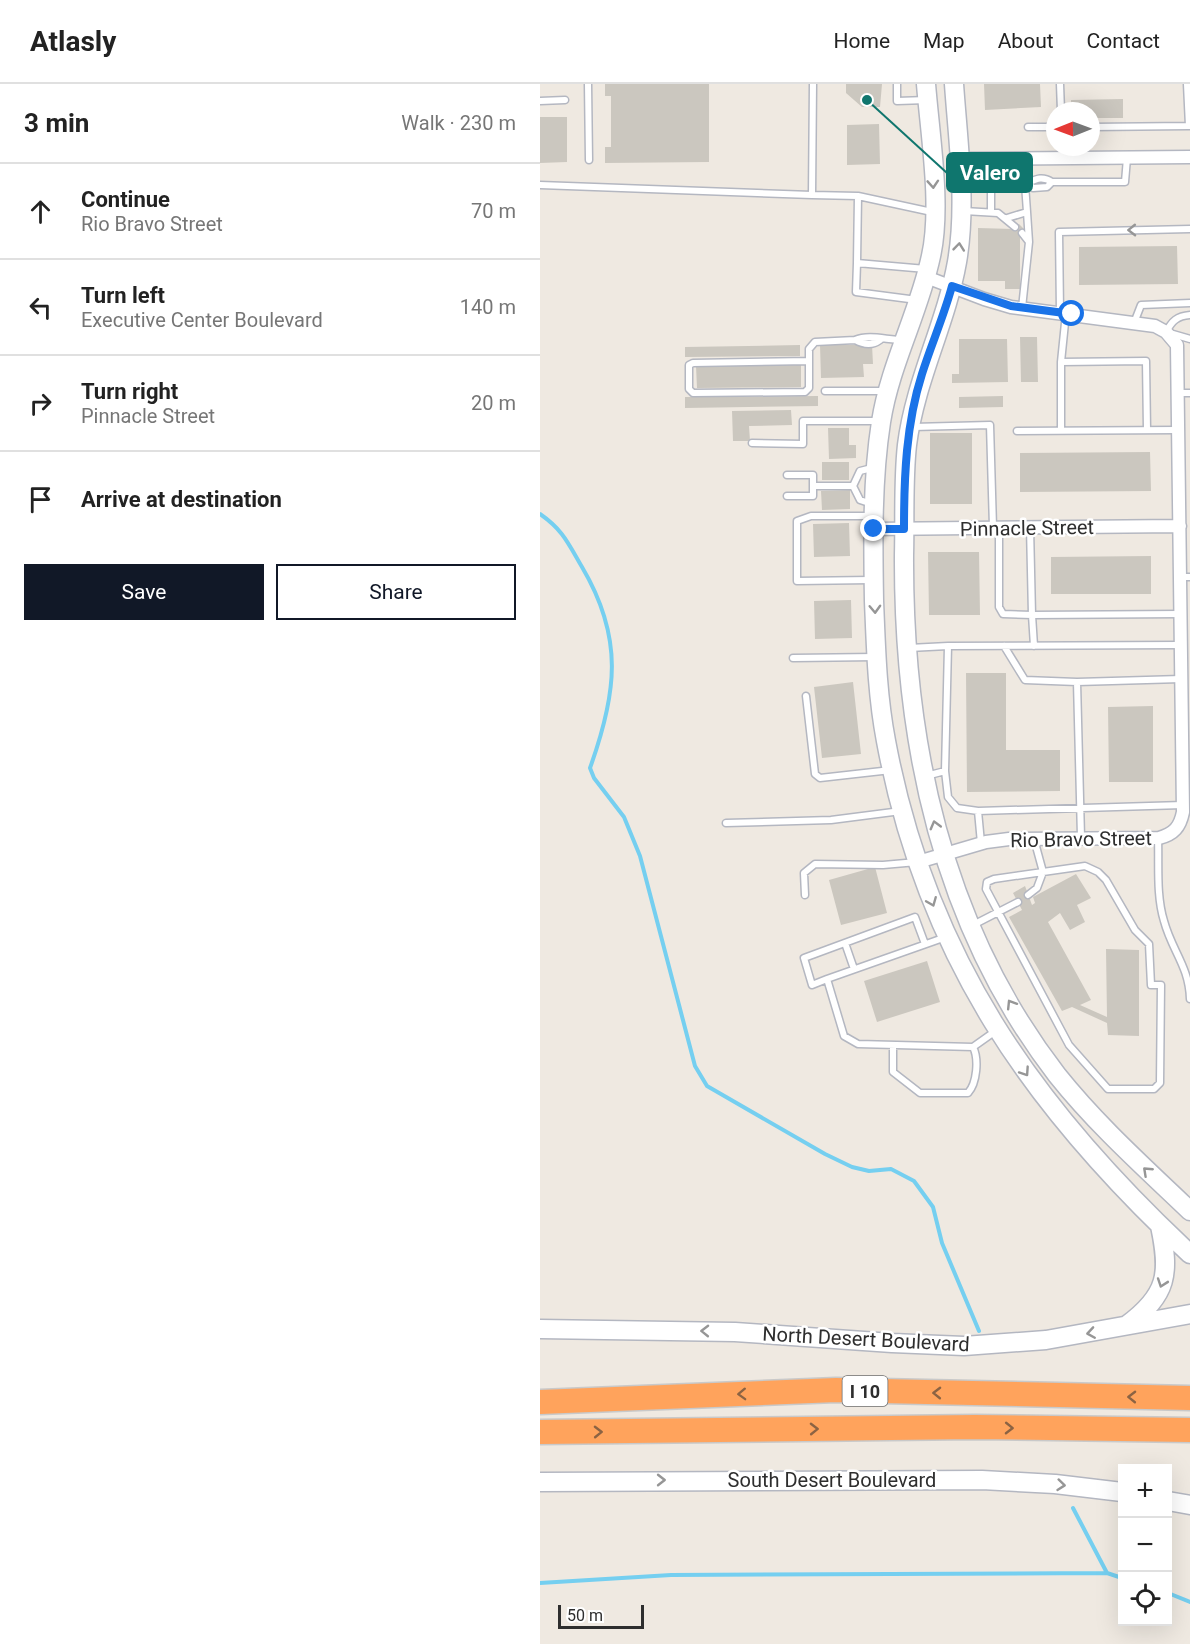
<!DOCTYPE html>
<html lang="en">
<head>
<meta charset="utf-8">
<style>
	body { margin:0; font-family:Roboto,sans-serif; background:#f6f6f6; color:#222 }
	.controls { position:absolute; right:18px; bottom:18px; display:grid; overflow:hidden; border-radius:0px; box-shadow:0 6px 24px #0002 }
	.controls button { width:54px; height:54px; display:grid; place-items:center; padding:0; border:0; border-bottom:2px solid #e0e0e0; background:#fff; color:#222; font:30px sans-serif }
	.compass { position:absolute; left:506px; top:18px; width:54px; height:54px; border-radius:50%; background:#fff; box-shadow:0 6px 24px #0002; rotate:269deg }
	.scale { position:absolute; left:18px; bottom:15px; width:86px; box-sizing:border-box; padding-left:6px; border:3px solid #2e2e2e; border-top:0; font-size:16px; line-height:21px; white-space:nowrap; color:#2e2e2e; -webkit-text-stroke:4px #fff; paint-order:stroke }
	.stop { position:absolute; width:18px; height:18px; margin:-14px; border:4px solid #1a73e8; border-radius:50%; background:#fff }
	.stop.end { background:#1a73e8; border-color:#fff; box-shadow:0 2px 6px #0008 }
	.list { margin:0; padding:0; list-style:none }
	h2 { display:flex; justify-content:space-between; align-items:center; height:78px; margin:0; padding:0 24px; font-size:26px }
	h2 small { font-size:20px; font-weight:400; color:#767676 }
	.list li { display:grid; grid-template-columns:39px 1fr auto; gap:18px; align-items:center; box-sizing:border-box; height:96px; padding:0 24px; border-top:2px solid #e0e0e0 }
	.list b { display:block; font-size:22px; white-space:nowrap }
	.list p { margin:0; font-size:20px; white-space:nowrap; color:#767676 }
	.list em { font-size:20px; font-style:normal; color:#767676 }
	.actions { display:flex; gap:12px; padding:18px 24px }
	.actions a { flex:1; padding:14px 0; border:2px solid #111827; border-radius:0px; text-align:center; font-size:21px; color:#111827 }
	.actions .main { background:#111827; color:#fff }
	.icon { flex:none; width:33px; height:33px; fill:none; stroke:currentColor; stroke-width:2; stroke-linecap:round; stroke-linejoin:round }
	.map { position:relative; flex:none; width:650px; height:1560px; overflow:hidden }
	header { display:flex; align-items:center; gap:36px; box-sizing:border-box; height:84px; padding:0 30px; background:#fff; border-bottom:2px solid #e0e0e0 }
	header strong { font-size:28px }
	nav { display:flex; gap:33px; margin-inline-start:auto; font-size:21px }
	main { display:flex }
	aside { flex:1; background:#fff }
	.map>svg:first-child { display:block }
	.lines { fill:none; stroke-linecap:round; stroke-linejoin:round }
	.stream { stroke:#75cff0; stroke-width:4 }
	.building { fill:#cbc7bf }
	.service-casing { stroke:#b4b7c1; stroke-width:9 }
	.minor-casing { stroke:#b4b7c1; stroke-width:15 }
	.secondary-casing { stroke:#b4b7c1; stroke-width:21 }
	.motorway-casing { stroke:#c9c9c9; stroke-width:27 }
	.service { stroke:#fff; stroke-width:6 }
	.minor { stroke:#fff; stroke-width:12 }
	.secondary { stroke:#fff; stroke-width:18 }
	.motorway { stroke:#ffa35c; stroke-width:24 }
	.oneway { stroke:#969696 }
	.oneway2 { stroke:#8c6343 }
	.route { stroke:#1a73e8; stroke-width:8 }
	.labels { text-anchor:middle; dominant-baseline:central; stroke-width:5; stroke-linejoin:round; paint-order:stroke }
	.shield { fill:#fff; stroke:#6d6d6d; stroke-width:1.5 }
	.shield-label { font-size:18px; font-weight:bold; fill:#2e2e2e }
	.street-label { font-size:20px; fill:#2e2e2e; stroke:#fff }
	.leader { fill:none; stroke:#0f766e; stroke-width:2 }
	.callout-dot { fill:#0f766e; stroke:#fff; stroke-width:2 }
	.callout { fill:#0f766e; stroke:#0f766e; stroke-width:2 }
	.callout-label { font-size:21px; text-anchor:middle; font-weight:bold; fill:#fff }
</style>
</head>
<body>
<header>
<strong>Atlasly</strong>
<nav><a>Home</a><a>Map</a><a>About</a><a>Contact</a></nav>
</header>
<main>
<aside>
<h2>3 min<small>Walk · 230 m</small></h2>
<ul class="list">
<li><svg class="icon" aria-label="ahead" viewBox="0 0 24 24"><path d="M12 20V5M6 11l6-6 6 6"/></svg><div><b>Continue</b><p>Rio Bravo Street</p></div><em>70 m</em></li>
<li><svg class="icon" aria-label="left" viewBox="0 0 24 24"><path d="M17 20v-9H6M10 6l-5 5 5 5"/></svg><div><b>Turn left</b><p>Executive Center Boulevard</p></div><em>140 m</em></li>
<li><svg class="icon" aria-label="right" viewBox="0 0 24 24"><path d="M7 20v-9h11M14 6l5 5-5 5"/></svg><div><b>Turn right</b><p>Pinnacle Street</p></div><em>20 m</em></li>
<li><svg class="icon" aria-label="arrive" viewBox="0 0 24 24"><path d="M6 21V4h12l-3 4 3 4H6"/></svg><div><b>Arrive at destination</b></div></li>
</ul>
<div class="actions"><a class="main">Save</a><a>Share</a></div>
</aside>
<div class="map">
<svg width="650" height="1560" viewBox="0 0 650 1560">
	<rect width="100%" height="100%" fill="#efe9e1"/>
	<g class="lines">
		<path class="stream" d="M0 430C23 446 28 459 42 483 84 554 77 609 50 684L54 694 84 733 100 772 155 982 167 1002 285 1070 312 1083 329 1087 351 1085 374 1097 393 1123 402 1159 439 1247
			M533 1424 567 1489 582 1494
			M0 1499 131 1491 567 1489
			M628 1509 650 1518"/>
	</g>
	<path class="building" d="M65 0H169V78L65 79V63H71V12H65Z
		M306 0H342L340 23H322L306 9Z
		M444 0H500L501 23 445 26Z
		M583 15V34H551V27H531V16Z
		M0 33H27V78L0 79Z
		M339 40 340 80 307 81V41Z
		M479 140 485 146 480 151V205H465V197H438V144L473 145Z
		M637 162 638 200 539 201V163Z
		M480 253H497L498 298H481Z
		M419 255H467L468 298 412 299V290H419Z
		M260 261V272L145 273V263Z
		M280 261H332L333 280H323L324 293 281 294Z
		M261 281V303L157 304 156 282Z
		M278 312V322L145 324V313Z
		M463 312V323L419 324V313Z
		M251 326 252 341 209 342 210 357H193L192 327Z
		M288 344H309V361H316V374L289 375Z
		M390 349H432V420H390Z
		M610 368 611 407 480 408V369Z
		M282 378H309V396H282Z
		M310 406V425L282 426 281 407Z
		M309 439 310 472 274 473 273 440Z
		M388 468H439L440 531H389Z
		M611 472V510H511V473Z
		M311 516 312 554 275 555 274 517Z
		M426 589H466V666H520V707L427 708Z
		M313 598 321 670 282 674 274 603Z
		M613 622V698H569L568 623Z
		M335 783 347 829 301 841 289 796Z
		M536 790 551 814 537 821 545 838 530 846 520 829 508 838 551 916 540 921 567 933 566 865 599 866V952L568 951 567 939 532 923 522 927 469 833 482 826 473 809 485 802 492 821 495 819 493 813Z
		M387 877 400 918 337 938 324 897Z"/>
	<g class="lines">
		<g class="service-casing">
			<path id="service" d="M48 0 49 76
				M273 0 272 111 318 112 392 128
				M357 0V17L387 16
				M520 0 521 27
				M0 17 25 16
				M488 43H515
				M551 43 649 42 647 0
				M485 74V100
				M488 99 493 104 507 103 512 98
				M0 101 272 111
				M424 127 458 129 475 143
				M451 128V100
				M487 128 485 100C495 96 501 91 512 98H585L587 74
				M467 134 487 128 489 158
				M482 149 489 158 482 224
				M317 179 318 112
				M377 216 316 208 317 179 386 185
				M520 228 519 148 650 145
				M526 229 521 278 606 277 607 346
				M650 231C637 232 632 237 626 248L650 255
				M594 239 601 221 650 219
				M340 256C332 262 324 261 315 256 329 250 347 256 363 256
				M269 277 153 279 149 281V305L153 309 265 308 269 304V265L275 258 315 256
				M521 278V346
				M285 307H344
				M639 309H650
				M373 343 450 341 453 443
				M477 347 638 346
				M212 359 263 360V337H339
				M273 402H313
				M247 412H273V391H247
				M332 420 320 416 313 402 320 387 332 384
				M331 432H271L257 437V497L331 496
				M490 443 492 531 641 530
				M459 444V523L463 530 492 531 494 562
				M641 493H650
				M408 562 641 561
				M464 562 485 596 537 598
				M369 564 408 562 405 687
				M253 574 336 573
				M266 612 275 690 280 694 351 686
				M386 692 405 687 408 713 417 724 438 727
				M186 739 291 736 361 727
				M541 753 537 598 641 595
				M618 754C619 781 616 811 624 837 632 867 649 882 650 915
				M441 759 438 727 643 721
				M265 811 264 789 275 780 343 781 377 778
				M488 811 497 804 503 788 545 782 558 788 566 796 595 846 609 860 611 901H621L620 999 614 1005H568L529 961 446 805 447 798 454 795 503 788 494 755
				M433 841 478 818
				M406 853 287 895 304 952 318 960 433 963 457 946
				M305 859 314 885
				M287 895 272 901 264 874 375 833 385 860
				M353 961V988L380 1009H428C437 999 439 975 433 963"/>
		</g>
		<g class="minor-casing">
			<path id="minor" d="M418 75 650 73
				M334 445 640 442
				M378 778 446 758 469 755 619 754C634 750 640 743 643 728L637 261 626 248 615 242 471 223 444 215 386 193"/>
		</g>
		<g class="secondary-casing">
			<path id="secondary" d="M386 0C390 51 402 123 391 172 379 229 350 280 341 338 332 396 333 458 334 517 336 564 337 610 346 657 386 872 492 1023 650 1170
				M414 0C418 58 427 120 417 178 406 240 375 297 367 361 363 397 365 434 364 471 363 656 402 842 517 991 557 1041 604 1083 650 1127
				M587 1241C628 1211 630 1189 620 1142
				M0 1245 195 1248 352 1259 424 1262 506 1256 650 1230
				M0 1398 442 1396 515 1400 582 1408
				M628 1417 650 1421"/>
		</g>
		<g class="motorway-casing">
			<path id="motorway" d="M0 1318 296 1306 650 1314
				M0 1348 435 1343 650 1346"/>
		</g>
		<use href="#service" class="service"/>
		<use href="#minor" class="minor"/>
		<use href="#secondary" class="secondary"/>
		<use href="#motorway" class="motorway"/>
	</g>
	<defs><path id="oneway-chevron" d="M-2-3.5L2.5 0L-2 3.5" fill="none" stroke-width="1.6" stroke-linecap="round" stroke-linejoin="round" transform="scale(1.5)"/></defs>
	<g class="oneway">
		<use href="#oneway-chevron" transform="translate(393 100) rotate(86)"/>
		<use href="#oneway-chevron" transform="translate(592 146) rotate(179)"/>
		<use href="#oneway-chevron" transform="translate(419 163) rotate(-84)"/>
		<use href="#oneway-chevron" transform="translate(335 525) rotate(88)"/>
		<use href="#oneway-chevron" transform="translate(395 741) rotate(-105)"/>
		<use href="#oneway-chevron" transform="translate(392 818) rotate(68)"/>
		<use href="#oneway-chevron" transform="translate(471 920) rotate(-122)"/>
		<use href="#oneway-chevron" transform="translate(485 988) rotate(56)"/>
		<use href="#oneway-chevron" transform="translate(607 1087) rotate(-137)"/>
		<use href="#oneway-chevron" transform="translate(622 1199) rotate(109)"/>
		<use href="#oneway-chevron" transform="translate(165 1247) rotate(-179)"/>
		<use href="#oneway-chevron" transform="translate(551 1249) rotate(171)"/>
		<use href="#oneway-chevron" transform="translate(121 1396)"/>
		<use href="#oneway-chevron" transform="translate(521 1401) rotate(6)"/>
	</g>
	<g class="oneway2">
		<use href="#oneway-chevron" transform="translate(397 1309) rotate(-179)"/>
		<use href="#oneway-chevron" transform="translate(202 1310) rotate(178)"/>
		<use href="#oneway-chevron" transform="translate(592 1313) rotate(-179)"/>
		<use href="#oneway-chevron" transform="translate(469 1344) rotate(1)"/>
		<use href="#oneway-chevron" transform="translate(274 1345) rotate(-1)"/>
		<use href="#oneway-chevron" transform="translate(58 1348) rotate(-1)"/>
	</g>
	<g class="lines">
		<path class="route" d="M334 445H364C364 393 366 340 382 290 391 261 404 232 412 202L471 222 532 230"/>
	</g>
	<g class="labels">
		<rect class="shield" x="302.5" y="1292" width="45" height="30" rx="4.5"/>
		<g class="shield-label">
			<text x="325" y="1307">I 10</text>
		</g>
		<g class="street-label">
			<text transform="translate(487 444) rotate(-1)">Pinnacle Street</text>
			<text transform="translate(541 755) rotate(-1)">Rio Bravo Street</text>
			<text transform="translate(326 1255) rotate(3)">North Desert Boulevard</text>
			<text x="292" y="1396">South Desert Boulevard</text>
		</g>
	</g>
	<path class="leader" d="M327 16L407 89"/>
	<circle class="callout-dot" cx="327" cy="16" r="6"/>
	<rect class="callout" x="407" y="69" width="85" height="39" rx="6"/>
	<g class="callout-label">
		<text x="450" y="96">Valero</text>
	</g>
</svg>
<div class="controls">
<button>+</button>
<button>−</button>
<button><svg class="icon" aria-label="locate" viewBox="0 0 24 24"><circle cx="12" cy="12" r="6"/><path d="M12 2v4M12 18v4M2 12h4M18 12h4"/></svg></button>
</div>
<svg class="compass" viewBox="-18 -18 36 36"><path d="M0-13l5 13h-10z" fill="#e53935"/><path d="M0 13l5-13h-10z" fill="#767676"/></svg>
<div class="scale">50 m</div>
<div class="stop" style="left:532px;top:230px"></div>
<div class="stop end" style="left:334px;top:445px"></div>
</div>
</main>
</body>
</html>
